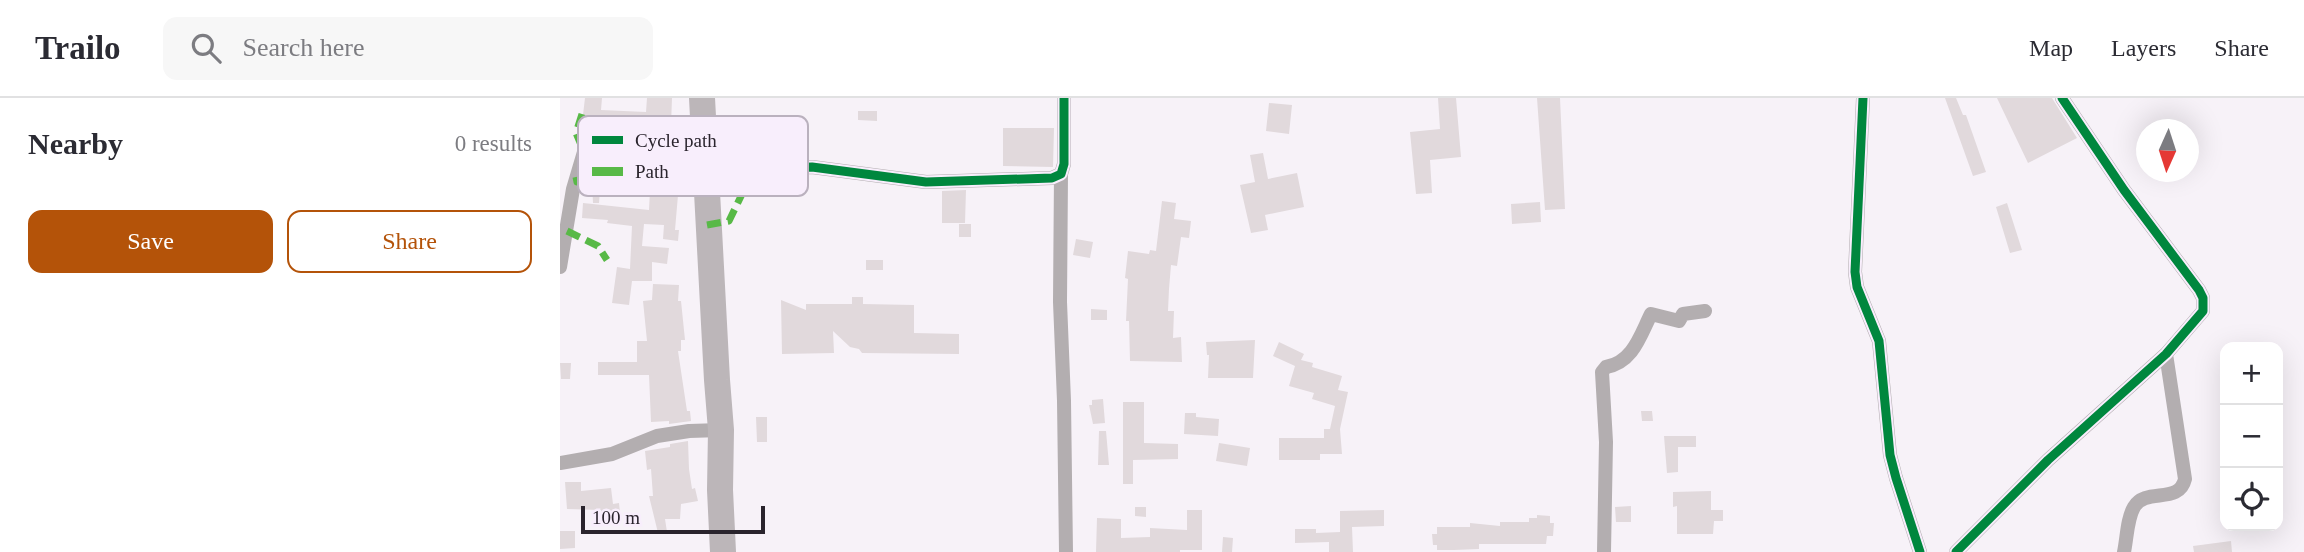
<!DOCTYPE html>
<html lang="en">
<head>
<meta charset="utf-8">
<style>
	body { margin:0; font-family:Georgia,serif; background:#f7f7f7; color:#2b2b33 }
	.controls { position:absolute; right:21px; bottom:21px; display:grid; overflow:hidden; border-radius:14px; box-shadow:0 7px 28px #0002 }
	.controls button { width:63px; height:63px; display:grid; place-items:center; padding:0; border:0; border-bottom:2px solid #e1e1e2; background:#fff; color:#2b2b33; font:35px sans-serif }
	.compass { position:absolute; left:1576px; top:21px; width:63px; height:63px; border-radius:50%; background:#fff; box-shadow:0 7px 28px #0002; rotate:183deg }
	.scale { position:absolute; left:21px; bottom:18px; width:184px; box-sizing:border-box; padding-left:7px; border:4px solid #2a242d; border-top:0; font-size:19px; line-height:24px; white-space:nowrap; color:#2a242d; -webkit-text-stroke:5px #f8eefc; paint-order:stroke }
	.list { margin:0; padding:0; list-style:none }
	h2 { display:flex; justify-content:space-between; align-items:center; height:91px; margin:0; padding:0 28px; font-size:30px }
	h2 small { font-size:23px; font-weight:400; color:#7c7c81 }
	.actions { display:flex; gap:14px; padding:21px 28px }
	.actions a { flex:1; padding:16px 0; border:2px solid #b45309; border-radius:14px; text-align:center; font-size:24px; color:#b45309 }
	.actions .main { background:#b45309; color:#fff }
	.icon { flex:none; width:38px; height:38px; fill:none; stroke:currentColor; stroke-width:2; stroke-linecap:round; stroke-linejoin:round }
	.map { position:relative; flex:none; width:1744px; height:454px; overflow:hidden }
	header { display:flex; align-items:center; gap:42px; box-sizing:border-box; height:98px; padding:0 35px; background:#fff; border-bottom:2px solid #e1e1e2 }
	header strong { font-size:33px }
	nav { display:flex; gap:38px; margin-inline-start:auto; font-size:24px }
	.search { width:490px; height:63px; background:#f7f7f7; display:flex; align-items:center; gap:18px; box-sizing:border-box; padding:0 24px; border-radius:14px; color:#7c7c81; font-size:26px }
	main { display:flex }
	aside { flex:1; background:#fff }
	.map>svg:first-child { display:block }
	.building { fill:#e1d9dc }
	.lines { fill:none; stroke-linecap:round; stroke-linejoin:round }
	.street { stroke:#b3aeb0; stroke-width:14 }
	.highway { stroke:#bcb6b9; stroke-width:26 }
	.quiet { stroke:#58b947; stroke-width:7; stroke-dasharray:14 7; stroke-linecap:butt }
	.cycleway-casing { stroke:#f8eefc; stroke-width:13 }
	.cycleway { stroke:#00873e; stroke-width:9 }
	.key { fill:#f8eefc; stroke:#bab1be; stroke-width:2 }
	.key-label { font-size:19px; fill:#2a242d }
</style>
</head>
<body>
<header>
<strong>Trailo</strong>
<div class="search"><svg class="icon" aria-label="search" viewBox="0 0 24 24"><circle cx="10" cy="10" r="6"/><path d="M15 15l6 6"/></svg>Search here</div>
<nav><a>Map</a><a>Layers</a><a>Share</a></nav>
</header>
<main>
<aside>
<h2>Nearby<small>0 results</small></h2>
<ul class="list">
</ul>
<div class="actions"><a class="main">Save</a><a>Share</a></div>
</aside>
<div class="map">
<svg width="1744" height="454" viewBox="0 0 1744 454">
	<rect width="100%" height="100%" fill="#f7f2f8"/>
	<path class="building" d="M25 0H42L41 12 86 14 87 0H112L111 27H113V36L58 37 59 22 35 20 33 41 20 42Z
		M878 0H896L901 59 870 62 872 95 856 96 850 34 880 31Z
		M977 0H1000L1005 111 985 112Z
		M1385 0H1396L1403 17H1406L1426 74 1413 78Z
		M1437 0H1492L1517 40 1468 65Z
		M709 5 732 7 729 36 706 33Z
		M298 13H317V23L298 22Z
		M443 30H494L493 69 443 68Z
		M71 55H108L109 81 125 83 124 98 118 97 115 132H119L118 143 103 141 104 127 84 126 82 148 109 150 107 166 92 164V183H72L69 207 52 205 57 169 70 171 72 128 47 125 48 122 22 120 23 105 89 112 90 92H74L71 76 41 78 39 105H33L31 64 71 62Z
		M703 55 708 81 737 75 744 109 705 117 708 132 691 135 680 87 695 84 690 57Z
		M406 92 405 125H382V93Z
		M602 103 616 105 614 121 631 123 629 140 621 139 617 168 611 167 609 191 608 213H614L613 240 621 239 622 264 570 263 569 223H566L568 181 565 180 568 153 589 156 590 152 596 153Z
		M980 104 981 124 952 126 951 106Z
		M1447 105 1462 152 1450 155 1436 109Z
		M399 126H411V139H399Z
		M516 141 533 144 530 160 513 157Z
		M306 162H323V172H306Z
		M93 186 119 187 118 203H121L125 242H121V253H118L127 313H130L131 323 109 326V323L91 324 89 277H38V264H77V243H87L83 203 92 202Z
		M292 199H303V206L354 207V235L399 236V256L302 255 299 251 290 249 273 233 274 255 222 256 221 202 246 212V206H292Z
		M531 211 547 212V222H531Z
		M695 242 693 280H648L649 257H647L646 244Z
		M719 244 744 256 741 262 753 265 752 269 782 278 778 292 788 294 780 331 782 356H760V362H719V340H764V331H770L775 308 752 301 754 295 729 288 735 268 713 258Z
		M0 265H11L10 281H1Z
		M543 301 545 325 533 326 529 307H532V302Z
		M563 304H584V345L618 346V361L573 362V386H563Z
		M1081 313H1092L1093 323H1082Z
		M625 315H636V319L659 321 658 338 624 336Z
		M196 319H207V344H197Z
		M539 333H546L549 367H538Z
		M1104 338H1136V349H1118V374L1107 375Z
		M128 343 129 371 132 391 135 390 138 403 121 406 120 421H105L107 434 98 435 89 398H93L91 371 87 372 85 353 110 349V346Z
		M659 345 690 350 687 368 656 363Z
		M5 384H21V393L51 390 53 406 59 405 61 425 42 427 41 412 7 411Z
		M1151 393V412H1163V423H1154L1153 436H1117V408L1113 409V394Z
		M1071 408V424H1056L1055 409Z
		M575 409H586V419L575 418Z
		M627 412H642V452H620V454H536L537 420 561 421V440L590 439V430L627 432Z
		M824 412V428L792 429 793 454H769V444L735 445V431H756V435L780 434V413Z
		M977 417 990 418V425H994L993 438H987L986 446H919V451L894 452H877V447H873L872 436H877V429H910V425L940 428V424H969V420H977Z
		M0 433H15V450L0 451Z
		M663 439 673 440 672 454H662Z
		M1671 443 1672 454H1634L1633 448Z"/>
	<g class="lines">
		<path class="street" d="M1303 0 1295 174 1297 189 1319 243 1330 357 1336 380 1360 454
			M146 73 252 69 366 84 492 80 501 76 504 66V0
			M501 76 500 204 504 303 506 454
			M0 169 13 91 24 54C54 40 110 47 144 47
			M0 365 52 356 97 338 129 333 161 332
			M1044 454 1046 344 1042 274 1046 269C1073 264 1080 238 1091 216L1119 223 1123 216 1145 213
			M1396 454 1488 362 1606 256 1643 213V200L1639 192 1564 92 1502 0
			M1564 454C1567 440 1567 421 1574 409 1586 389 1619 407 1625 381L1606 256"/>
		<path class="highway" d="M142 0 157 282 161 332 160 392 163 454"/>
		<path class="quiet" d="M22 16 16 35 24 54
			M16 79 17 84 49 85V94
			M147 127 169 123 184 92 185 73
			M7 133 38 148 47 162"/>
		<g class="cycleway-casing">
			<path id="cycleway" d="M1303 0 1295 174 1297 189 1319 243 1330 357 1336 380 1360 454
				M146 73 252 69 366 84 492 80 501 76 504 66V0
				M1396 454 1488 362 1606 256 1643 213V200L1639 192 1564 92 1502 0"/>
		</g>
		<use href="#cycleway" class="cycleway"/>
	</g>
	<rect x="18" y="18" width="230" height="80" rx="10" class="key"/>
	<rect x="32" y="38" width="31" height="8" fill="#00873e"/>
	<rect x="32" y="69" width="31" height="9" fill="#58b947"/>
	<g class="key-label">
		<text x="75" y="49">Cycle path</text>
		<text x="75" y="80">Path</text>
	</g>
</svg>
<div class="controls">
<button>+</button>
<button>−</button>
<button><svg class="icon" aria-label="locate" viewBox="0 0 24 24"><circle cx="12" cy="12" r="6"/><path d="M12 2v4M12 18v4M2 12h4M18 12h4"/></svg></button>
</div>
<svg class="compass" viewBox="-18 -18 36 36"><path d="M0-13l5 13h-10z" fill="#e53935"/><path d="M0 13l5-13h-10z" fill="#7c7c81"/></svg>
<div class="scale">100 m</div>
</div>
</main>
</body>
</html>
